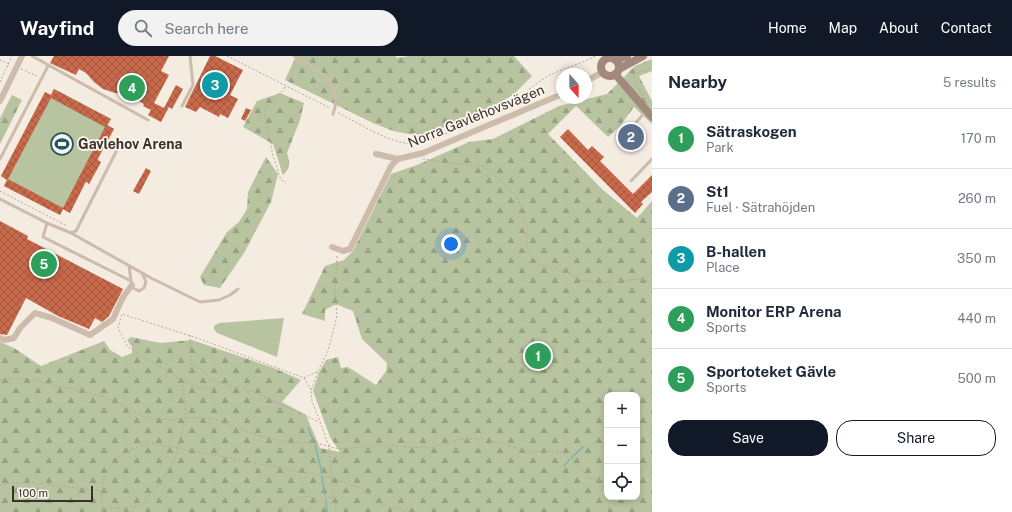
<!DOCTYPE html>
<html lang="en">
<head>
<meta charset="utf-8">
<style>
	body { margin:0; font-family:"Public Sans",sans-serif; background:#f2f2f3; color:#1f2937 }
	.controls { position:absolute; right:12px; bottom:12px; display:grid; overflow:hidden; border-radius:8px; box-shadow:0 2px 6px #0003 }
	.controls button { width:36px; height:36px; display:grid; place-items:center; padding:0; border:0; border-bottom:1px solid #e0e1e3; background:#fff; color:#1f2937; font:20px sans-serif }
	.compass { position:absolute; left:556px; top:12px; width:36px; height:36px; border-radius:50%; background:#fff; box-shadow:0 2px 6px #0003; rotate:159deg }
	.scale { position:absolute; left:12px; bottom:10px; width:81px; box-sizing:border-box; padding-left:4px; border:2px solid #3b302b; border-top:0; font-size:11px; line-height:14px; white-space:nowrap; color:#3b302b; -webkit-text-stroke:3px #fbf5ee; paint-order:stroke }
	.you { position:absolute; left:451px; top:188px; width:14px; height:14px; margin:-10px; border:3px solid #fff; border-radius:50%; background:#1a73e8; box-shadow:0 0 0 6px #1a73e833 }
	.badge { display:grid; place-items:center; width:26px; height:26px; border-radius:50%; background:#111827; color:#fff; font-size:13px; font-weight:700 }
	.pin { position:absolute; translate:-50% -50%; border:2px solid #fff; box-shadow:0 1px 4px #0006 }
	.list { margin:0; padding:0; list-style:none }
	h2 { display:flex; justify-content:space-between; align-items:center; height:52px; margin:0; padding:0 16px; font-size:17px }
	h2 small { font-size:13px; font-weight:400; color:#747a83 }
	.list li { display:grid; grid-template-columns:26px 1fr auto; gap:12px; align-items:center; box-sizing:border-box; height:60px; padding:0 16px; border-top:1px solid #e0e1e3 }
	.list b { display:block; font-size:15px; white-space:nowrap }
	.list p { margin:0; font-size:13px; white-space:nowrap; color:#747a83 }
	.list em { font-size:13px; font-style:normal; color:#747a83 }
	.actions { display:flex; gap:8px; padding:12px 16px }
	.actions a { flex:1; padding:9px 0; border:1px solid #111827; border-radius:16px; text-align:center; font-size:14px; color:#111827 }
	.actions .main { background:#111827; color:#fff }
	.icon { flex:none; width:22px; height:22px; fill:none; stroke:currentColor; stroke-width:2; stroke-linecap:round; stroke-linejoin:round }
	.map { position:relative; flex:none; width:652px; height:456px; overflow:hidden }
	header { display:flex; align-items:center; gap:24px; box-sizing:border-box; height:56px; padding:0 20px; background:#111827; color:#fff }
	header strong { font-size:19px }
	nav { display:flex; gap:22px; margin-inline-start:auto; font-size:14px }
	.search { width:280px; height:36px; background:#f2f2f3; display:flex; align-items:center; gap:10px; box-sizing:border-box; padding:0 14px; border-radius:22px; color:#747a83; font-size:15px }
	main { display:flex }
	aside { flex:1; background:#fff }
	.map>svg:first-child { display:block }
	.green { fill:#b8c4a0 }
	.forest { fill:url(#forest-firs); fill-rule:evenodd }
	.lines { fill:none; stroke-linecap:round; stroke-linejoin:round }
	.stream { stroke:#7fb0b2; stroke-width:1.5 }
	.building { fill:url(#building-cross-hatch); fill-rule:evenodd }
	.path { stroke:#b9a596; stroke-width:1; stroke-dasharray:2 2; stroke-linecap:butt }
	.lane { stroke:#cdbbac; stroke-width:3 }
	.street { stroke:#cdbbac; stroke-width:6 }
	.secondary { stroke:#a18a7d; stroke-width:8 }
	.labels { text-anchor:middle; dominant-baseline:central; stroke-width:3.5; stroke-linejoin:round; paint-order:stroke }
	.street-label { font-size:14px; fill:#3b302b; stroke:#fbf5ee }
	.poi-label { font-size:14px; font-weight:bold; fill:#3b302b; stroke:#fbf5ee; text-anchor:start }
</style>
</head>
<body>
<header>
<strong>Wayfind</strong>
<div class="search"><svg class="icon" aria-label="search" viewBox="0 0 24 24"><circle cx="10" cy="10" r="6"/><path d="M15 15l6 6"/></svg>Search here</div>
<nav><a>Home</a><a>Map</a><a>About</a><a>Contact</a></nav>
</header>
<main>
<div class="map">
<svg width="652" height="456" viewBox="0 0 652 456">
	<defs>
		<pattern id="forest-firs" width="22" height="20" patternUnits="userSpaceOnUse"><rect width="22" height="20" fill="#b8c4a0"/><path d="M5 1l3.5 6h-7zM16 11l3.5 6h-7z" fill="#97a083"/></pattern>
		<pattern id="building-cross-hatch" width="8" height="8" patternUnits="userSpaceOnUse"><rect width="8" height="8" fill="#c8694b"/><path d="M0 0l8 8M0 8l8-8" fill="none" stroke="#a4573f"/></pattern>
	</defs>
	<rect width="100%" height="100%" fill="#f4ebe1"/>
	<path class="green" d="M54 33 111 63 108 69 114 73 98 103 101 106 89 128 86 126 70 157 63 153 60 159 4 130 7 124 1 120 45 36 51 39Z
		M284 262 277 301 217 277 214 273V270L219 267Z"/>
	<path class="forest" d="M296 0H396V2L410 0H514L532 20 513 39 486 54 430 77 414 79 393 75 373 67 285 24Z
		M652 3V15L639 20 652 45V68L634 51 620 70 608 81 576 50 548 78 603 134 637 162 652 145V456H0V286L14 292 41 310 104 285 110 294 122 301 132 297V291L127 284 131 281 160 287 192 284 274 312 301 324 282 346 306 359 320 392 340 396 330 381 313 335 319 316 326 304 338 301 341 312 348 311 376 329 386 315 387 307 362 283 353 255 336 248 325 254V265L302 258 325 210 344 204 353 195 391 118 417 109 469 86 493 83 559 50 607 38 635 10ZM607 339H637V441H607Z
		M280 37 304 47 300 64 287 97C290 106 291 112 283 119L273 88 243 71 257 45Z
		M12 39 22 44 0 88V62Z
		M266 101 278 118 271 146 244 197 220 232 204 229 200 221 227 176 239 166 247 153 248 136Z"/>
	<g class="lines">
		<path class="stream" d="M308 372 313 384
			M315 389 322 417
			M571 402 583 391
			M564 410 569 404
			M322 421 325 439
			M326 445 327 456"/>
	</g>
	<path class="building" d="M54 0H169L161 15 169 19 154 47 164 52 176 29 183 33 172 53 169 51 161 66 148 59 151 54 143 50 144 48 127 38 115 37 103 33 94 26 86 17 79 13 76 19 50 7Z
		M210 0H215L243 14 230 39 238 43 228 62 220 58 219 61 200 51 196 56 185 51Z
		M54 33 111 63 107 69 114 73 97 104 101 106 89 128 86 125 70 157 63 153 60 159 4 130 7 124 1 120 45 36 51 39ZM51 42 105 71 63 152 8 123Z
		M246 52 251 54 245 65 241 63Z
		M568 73 588 94 592 90 604 101 600 105 633 138 652 119V136L641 146 643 148 635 157 560 81Z
		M146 112 151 115 139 138 133 135Z
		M0 165 28 180 27 183 123 233 109 260 102 266 95 262 89 273 58 260 26 242 7 279 0 278Z"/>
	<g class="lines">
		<path class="path" d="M227 0 330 52
			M0 4 11 9
			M21 13 37 20
			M631 13 640 36 647 44
			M633 18 652 12
			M0 26 12 0
			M285 31C278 42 272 44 264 53L273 100 281 124 286 126
			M338 57C363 69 392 90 420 88L498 57C516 47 528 32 545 22 561 12 580 9 595 0
			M423 103 463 109 483 110 499 123 517 140 527 169V195L537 207 569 217 579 224 608 226 641 223 652 226
			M0 135 67 170
			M190 279 191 309 204 315 209 323 254 336 319 366
			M304 322 311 334
			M0 324 17 322 33 324 105 341 146 362 169 364 197 361 213 363 259 380 291 387 313 386 334 392 346 393 375 389 430 392 461 383H485L531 396 556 395 566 399 590 422 607 426
			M222 326 212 332 204 333 183 325 128 291 118 272 122 258 197 282 304 322 318 315
			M637 419 652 405
			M0 429 29 426 100 435
			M103 454 110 451 116 453 137 451 145 447 153 433 158 431 175 402 186 362 183 326
			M103 456C96 417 114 395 152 387L332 422 363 433 383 449 410 456
			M280 456 281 453C291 445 304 435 317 444
			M307 456 315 445 332 441
			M336 456 335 441H333L329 390 312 345 311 335 318 315 328 295 337 260 335 237 337 199
			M504 456H510"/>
		<path class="lane" d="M32 0 148 64
			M294 0C317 13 345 27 333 58
			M182 50 193 29 190 0
			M621 79a9 9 0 1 1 18 0a9 9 0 1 1-18 0Z
			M633 70 646 55
			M0 103 48 10
			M631 125 652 103
			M0 143 47 167 71 177 151 222 200 246 219 244 230 239 238 233
			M47 167 43 181 131 225 133 232 139 235 144 232 146 226 142 217
			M71 177 76 175 121 86
			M129 210 131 225"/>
		<path class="street" d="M586 25 603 16
			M0 45 22 0
			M376 98 398 103
			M332 191 343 195 350 193 391 110 398 103 423 97 562 38
			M0 282 4 284 14 282 20 272 35 257 52 262 90 279 113 263 123 241 132 229"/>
		<path class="secondary" d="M601 11a9 9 0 1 1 18 0a9 9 0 1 1-18 0Z
			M615 4 627 0
			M619 13 643 0
			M615 18 652 61"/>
	</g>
	<defs>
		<g id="stadium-ring" transform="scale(1.15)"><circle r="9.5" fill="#fbf5ee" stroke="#1f5a5e" stroke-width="1.5"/><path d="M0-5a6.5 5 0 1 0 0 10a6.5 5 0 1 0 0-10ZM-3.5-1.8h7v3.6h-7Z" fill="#1f5a5e"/></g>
	</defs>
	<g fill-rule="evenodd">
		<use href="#stadium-ring" x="62" y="88"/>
	</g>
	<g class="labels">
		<g class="street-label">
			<text transform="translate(476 60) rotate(-22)">Norra Gavlehovsvägen</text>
		</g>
		<g class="poi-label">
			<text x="78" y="88">Gavlehov Arena</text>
		</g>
	</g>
</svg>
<div class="controls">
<button>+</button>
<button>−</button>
<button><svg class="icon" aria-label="locate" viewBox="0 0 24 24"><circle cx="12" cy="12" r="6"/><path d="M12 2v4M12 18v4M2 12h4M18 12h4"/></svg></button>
</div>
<svg class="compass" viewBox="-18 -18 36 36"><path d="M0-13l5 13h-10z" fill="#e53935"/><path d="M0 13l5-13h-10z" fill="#747a83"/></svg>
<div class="scale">100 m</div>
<div class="you"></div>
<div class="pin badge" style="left:538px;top:300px;background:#2e9e5b">1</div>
<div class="pin badge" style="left:631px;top:81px;background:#5c6f8a">2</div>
<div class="pin badge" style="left:215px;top:29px;background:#0f9aa8">3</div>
<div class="pin badge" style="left:132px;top:32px;background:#2e9e5b">4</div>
<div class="pin badge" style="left:44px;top:208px;background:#2e9e5b">5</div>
</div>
<aside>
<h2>Nearby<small>5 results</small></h2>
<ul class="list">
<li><span class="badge" style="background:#2e9e5b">1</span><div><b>Sätraskogen</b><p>Park</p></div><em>170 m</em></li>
<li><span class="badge" style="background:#5c6f8a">2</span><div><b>St1</b><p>Fuel · Sätrahöjden</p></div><em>260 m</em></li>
<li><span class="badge" style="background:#0f9aa8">3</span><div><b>B-hallen</b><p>Place</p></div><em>350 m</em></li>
<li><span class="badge" style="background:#2e9e5b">4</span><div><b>Monitor ERP Arena</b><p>Sports</p></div><em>440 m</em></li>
<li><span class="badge" style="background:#2e9e5b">5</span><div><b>Sportoteket Gävle</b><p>Sports</p></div><em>500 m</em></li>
</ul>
<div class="actions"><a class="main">Save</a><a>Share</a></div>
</aside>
</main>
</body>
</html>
